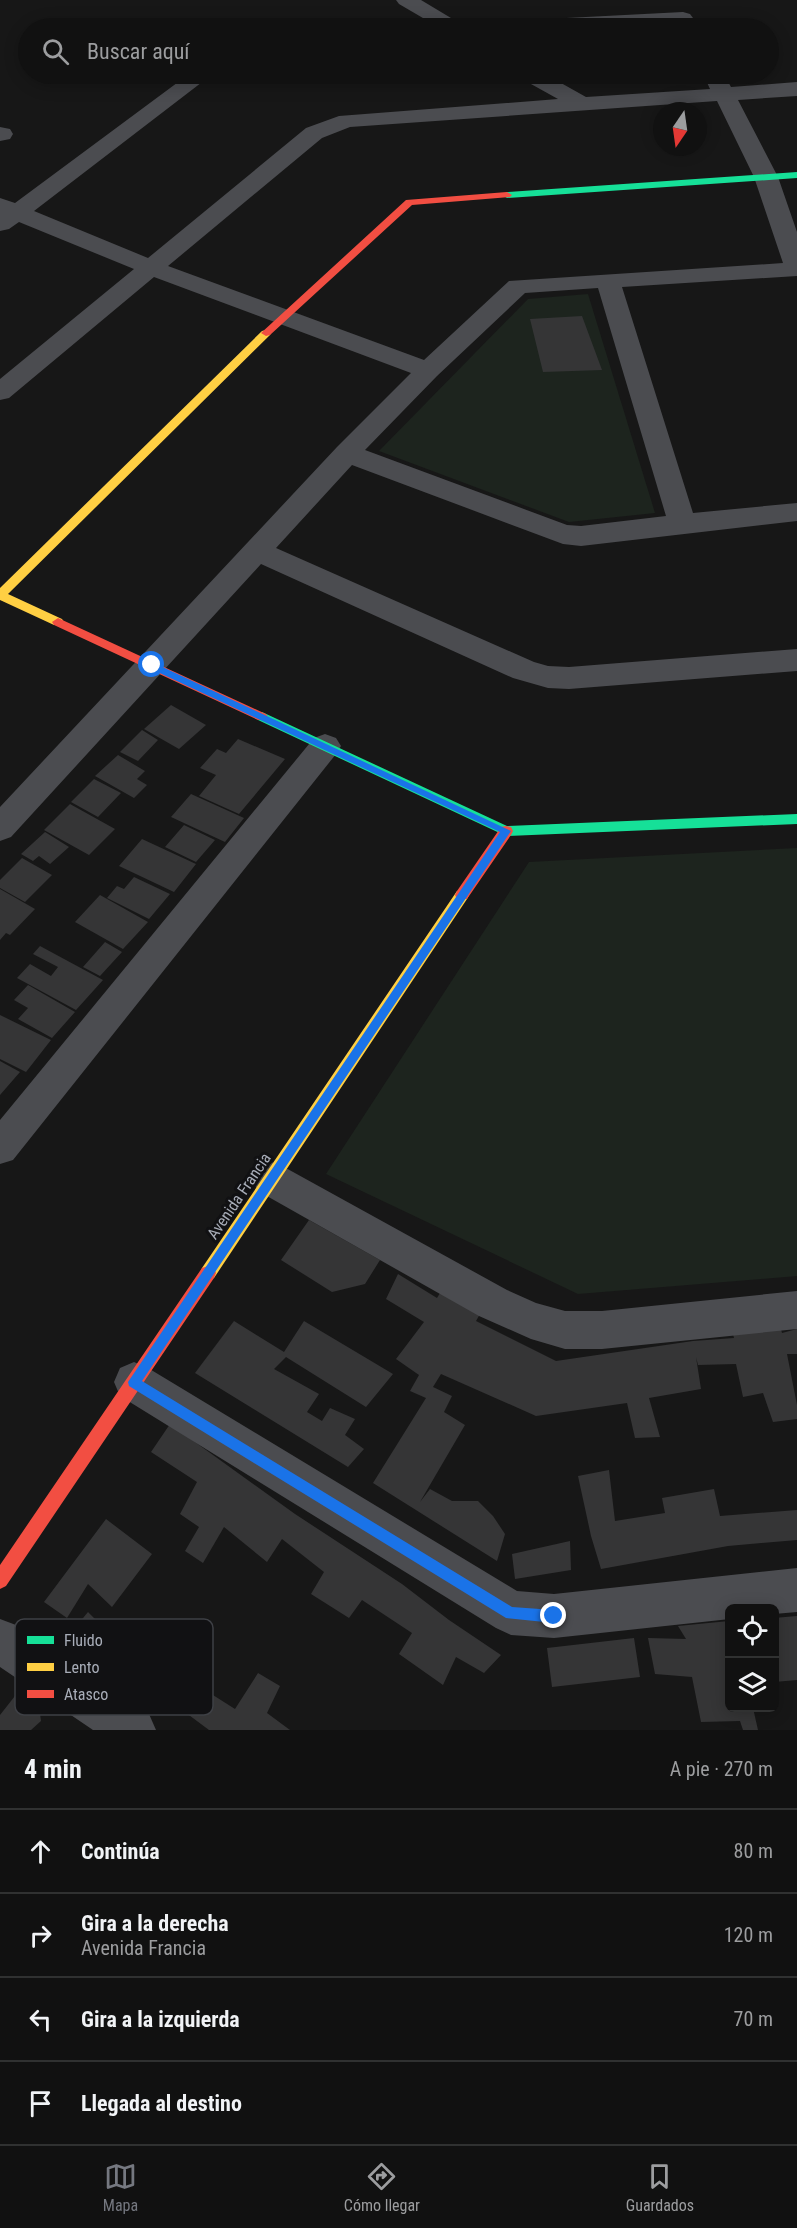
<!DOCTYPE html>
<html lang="es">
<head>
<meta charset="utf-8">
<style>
	body { margin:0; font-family:"Roboto Condensed",sans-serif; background:#1e1f1f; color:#f1f3f6 }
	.controls { position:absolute; right:18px; bottom:18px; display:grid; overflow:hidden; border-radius:9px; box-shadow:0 3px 15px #0003 }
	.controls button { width:54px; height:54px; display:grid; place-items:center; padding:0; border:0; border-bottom:2px solid #303131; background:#111; color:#f1f3f6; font:30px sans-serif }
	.compass { position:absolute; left:653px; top:102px; width:54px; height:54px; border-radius:50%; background:#111; box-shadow:0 3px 15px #0003; rotate:193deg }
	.stop { position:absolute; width:18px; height:18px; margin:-14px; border:4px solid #1a73e8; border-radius:50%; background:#fff }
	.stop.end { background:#1a73e8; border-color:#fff; box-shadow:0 2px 6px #0008 }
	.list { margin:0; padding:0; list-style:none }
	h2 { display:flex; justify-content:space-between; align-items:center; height:78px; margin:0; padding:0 24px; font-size:26px }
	h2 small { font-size:20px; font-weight:400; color:#9c9d9f }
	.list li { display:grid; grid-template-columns:39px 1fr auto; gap:18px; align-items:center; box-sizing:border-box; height:84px; padding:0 24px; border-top:2px solid #303131 }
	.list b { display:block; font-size:22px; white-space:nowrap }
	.list p { margin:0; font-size:20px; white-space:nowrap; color:#9c9d9f }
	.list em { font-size:20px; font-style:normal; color:#9c9d9f }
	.icon { flex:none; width:33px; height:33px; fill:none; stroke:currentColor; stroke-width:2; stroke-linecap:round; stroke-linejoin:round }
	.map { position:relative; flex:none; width:797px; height:1730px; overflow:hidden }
	.search { position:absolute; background:#111; box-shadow:0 3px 15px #0003; left:18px; right:18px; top:18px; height:66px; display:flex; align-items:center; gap:15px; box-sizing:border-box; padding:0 21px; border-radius:33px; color:#9c9d9f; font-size:22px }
	.sheet { height:414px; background:#111 }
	nav { display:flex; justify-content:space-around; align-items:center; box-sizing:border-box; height:84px; border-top:2px solid #303131; background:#111; font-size:16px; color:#9c9d9f }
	nav a { display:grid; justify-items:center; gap:3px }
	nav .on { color:#757880 }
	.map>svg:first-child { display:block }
	.green { fill:#1d241e }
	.building { fill:#353536 }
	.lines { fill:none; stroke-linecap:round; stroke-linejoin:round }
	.street { fill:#4b4c50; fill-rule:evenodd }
	.fast { fill:#16e098; fill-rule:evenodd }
	.slow { fill:#ffcf43; fill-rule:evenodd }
	.jam { fill:#f24e42; fill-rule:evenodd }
	.route { fill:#1a73e8 }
	.labels { text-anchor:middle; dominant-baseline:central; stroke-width:6; stroke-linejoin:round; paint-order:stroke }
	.street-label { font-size:16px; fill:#a8adb8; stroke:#111113 }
	.key { fill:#111113; stroke:#3e4045; stroke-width:1.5 }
	.key-label { font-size:16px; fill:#a8adb8 }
</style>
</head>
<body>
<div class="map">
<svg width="797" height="1730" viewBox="0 0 797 1730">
	<rect width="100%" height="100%" fill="#171717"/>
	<path class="green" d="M588 294 655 513 569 522 379 451 528 299Z
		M797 848V1276L578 1294 326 1174 529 862Z"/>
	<path class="building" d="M582 316 602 370 543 372 530 319Z
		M171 705 206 725 179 749 144 729Z
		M142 730 158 740 138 761 120 752Z
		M238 739 285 759 239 814 199 796 216 775 200 768 217 749 226 753Z
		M118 755 145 771 137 779 147 785 134 798 95 776Z
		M94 779 121 793 98 817 71 802Z
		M191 794 244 818 225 842 171 817Z
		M70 804 115 829 89 855 44 830Z
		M184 825 215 840 196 862 165 847Z
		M45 832 69 847 50 864 39 856 33 861 21 854Z
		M142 839 196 864 174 892 119 866Z
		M22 858 52 875 25 902 0 888V880Z
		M134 877 170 894 149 919 107 898 117 886 124 889Z
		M0 889 35 909 10 935 6 933 0 940Z
		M100 895 148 922 123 949 75 922Z
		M105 942 122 952 100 976 83 967Z
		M40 946 103 980 76 1010 17 978 30 964 51 976 58 967 33 954Z
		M28 985 75 1012 52 1038 18 1019 28 1008 14 1000Z
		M0 1015 51 1040 26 1072 0 1059Z
		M0 1061 20 1072 0 1095Z
		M309 1220 380 1260 365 1284 332 1292 281 1260Z
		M398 1274 437 1298 446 1283 484 1307 476 1321 556 1361 693 1341 734 1338 730 1323 778 1318 782 1333 797 1329V1354H787L797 1405V1419L773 1422 763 1393 743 1397 736 1364 698 1365 696 1357 701 1389 649 1398 660 1437 635 1438 627 1403 536 1416 441 1374 433 1387 452 1396 444 1412 465 1425 420 1502 430 1489 452 1501H478L493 1516 505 1534 497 1561 373 1483 426 1398 410 1391 419 1375 396 1359 424 1322 386 1299Z
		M234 1321 284 1352 304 1321 393 1374 366 1407 286 1357 274 1369 319 1394 307 1412 322 1421 330 1408 355 1419 345 1435 364 1449 348 1467 195 1373Z
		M170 1424 295 1514 402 1584 449 1620 501 1655 484 1673 456 1657 443 1685 399 1654 412 1633 362 1600 349 1618 311 1594 324 1572 282 1539 267 1562 224 1527 203 1563 185 1551 199 1527 180 1514 197 1482 151 1452Z
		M609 1470 615 1521 665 1513 662 1498 714 1489 720 1516 797 1510V1540L728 1546 601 1569 591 1536 578 1476Z
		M106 1519 152 1554 112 1607 88 1584 67 1618 44 1602Z
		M570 1541 571 1570 515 1579 512 1554Z
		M88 1612 101 1625 87 1642 74 1629Z
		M797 1616V1680L774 1682V1618Z
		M729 1621V1707L753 1708 758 1730H743L740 1721 701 1722 692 1677 655 1674 648 1638 686 1639 678 1626Z
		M634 1638 640 1677 552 1687 547 1648Z
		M181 1641 211 1657 194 1683 235 1709 258 1673 280 1686 267 1713 290 1730H209L154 1689Z
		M36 1684 41 1721 31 1730H0V1715L22 1687Z"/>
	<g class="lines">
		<path class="street" d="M396 0H421L461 24 464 28H440L399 4Z
			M683 12 690 14 693 18 690 22 601 28H480L483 24 490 22Z
			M189 74H208L210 76 34 211 148 258 306 128 339 116 558 99 522 79 520 74H545L586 97 710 89 704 76 706 74H724L731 87 797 82V96L738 100 778 177 797 232V276L622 287 693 513 797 503V521L581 546 563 544 352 465 276 548 534 662 548 666 569 667 797 649V671L569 689 548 688 513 678 261 564 11 837 0 841V807L337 447 411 373 154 277 9 398 0 400V379L134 269 19 222 9 229 0 231V198L15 203ZM717 101 754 177 783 263 509 281 424 360 168 266 322 138 350 127ZM598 288 666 516 581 526 567 525 365 450 437 376 525 293Z
			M0 127 10 129 13 134 10 139 0 141Z
			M325 734 336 738 341 746 336 754 13 1160 0 1164V1120L314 738Z
			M271 1162 284 1167 507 1290 536 1303 565 1311H602L797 1291V1329L602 1349H565L531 1339 479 1316 258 1191 252 1179 258 1167Z
			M134 1362 148 1368 517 1591 554 1594 797 1568V1612L774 1614V1608H730V1619L554 1638 511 1635 496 1628 120 1396 114 1382 120 1368Z
			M0 1619 16 1625 149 1714 156 1730H93L0 1667Z"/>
		<path class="fast" d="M797 172V178L507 198 502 195 507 192Z
			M262 712 507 826 797 814V824L506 836 258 720 256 717Z"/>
		<path class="slow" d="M266 330 271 333 270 335 8 594 62 619 64 622 62 625H54L0 600V588L262 331Z
			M462 890 467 891 469 895 467 899 214 1278 208 1280 202 1278 200 1273 202 1268 457 891Z"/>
		<path class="jam" d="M507 192 512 195 510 197 412 205 270 335 266 336 261 333 406 200Z
			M58 618 266 714 268 717 266 720H258L54 625 52 622Z
			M506 826 511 827 513 831 511 835 467 899H457L455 895 457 891 501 827Z
			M208 1266 214 1268 216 1273 214 1278 6 1586 0 1589V1565L202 1268Z"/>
	</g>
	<path class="route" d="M152 662 511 831 142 1381 512 1607 554 1610 558 1612 560 1616 558 1621 554 1623 506 1618 129 1386 128 1382 500 832 149 668 148 665Z"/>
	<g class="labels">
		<g class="street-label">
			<text transform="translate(239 1196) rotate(-56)">Avenida Francia</text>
		</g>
	</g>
	<rect x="15" y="1619" width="198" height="96" rx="9" class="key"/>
	<rect x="27" y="1636" width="27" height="8" fill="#16e098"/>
	<rect x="27" y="1663" width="27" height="8" fill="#ffcf43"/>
	<rect x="27" y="1690" width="27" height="8" fill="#f24e42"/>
	<g class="key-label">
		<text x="64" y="1646">Fluido</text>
		<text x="64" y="1673">Lento</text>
		<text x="64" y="1700">Atasco</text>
	</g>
</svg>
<div class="controls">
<button><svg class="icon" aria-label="locate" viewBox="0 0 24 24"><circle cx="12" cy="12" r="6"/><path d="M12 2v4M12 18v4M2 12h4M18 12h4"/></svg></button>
<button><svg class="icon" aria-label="layers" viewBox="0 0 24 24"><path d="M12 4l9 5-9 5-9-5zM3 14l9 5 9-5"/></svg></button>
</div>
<svg class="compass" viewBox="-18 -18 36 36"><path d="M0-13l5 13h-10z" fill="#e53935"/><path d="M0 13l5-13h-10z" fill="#9c9d9f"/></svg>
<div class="stop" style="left:152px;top:665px"></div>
<div class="stop end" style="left:554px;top:1616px"></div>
<div class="search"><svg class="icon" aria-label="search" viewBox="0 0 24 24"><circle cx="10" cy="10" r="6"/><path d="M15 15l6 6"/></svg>Buscar aquí</div>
</div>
<section class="sheet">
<h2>4 min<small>A pie · 270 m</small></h2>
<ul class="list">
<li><svg class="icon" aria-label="ahead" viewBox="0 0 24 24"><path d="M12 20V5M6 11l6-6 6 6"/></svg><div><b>Continúa</b></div><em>80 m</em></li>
<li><svg class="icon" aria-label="right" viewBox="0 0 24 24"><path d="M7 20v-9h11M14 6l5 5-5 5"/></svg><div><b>Gira a la derecha</b><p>Avenida Francia</p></div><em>120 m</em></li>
<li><svg class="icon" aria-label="left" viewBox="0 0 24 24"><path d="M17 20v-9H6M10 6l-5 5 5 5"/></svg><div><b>Gira a la izquierda</b></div><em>70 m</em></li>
<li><svg class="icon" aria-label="arrive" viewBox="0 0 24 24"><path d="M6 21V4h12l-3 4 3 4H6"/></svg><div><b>Llegada al destino</b></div></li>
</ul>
</section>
<nav>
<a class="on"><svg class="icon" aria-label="map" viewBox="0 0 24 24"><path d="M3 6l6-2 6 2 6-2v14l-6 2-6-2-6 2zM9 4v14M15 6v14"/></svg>Mapa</a>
<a><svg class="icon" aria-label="directions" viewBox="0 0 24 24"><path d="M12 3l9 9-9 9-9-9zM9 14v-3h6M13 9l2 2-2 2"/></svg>Cómo llegar</a>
<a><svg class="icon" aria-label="saved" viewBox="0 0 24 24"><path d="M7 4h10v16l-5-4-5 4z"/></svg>Guardados</a>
</nav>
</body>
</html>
